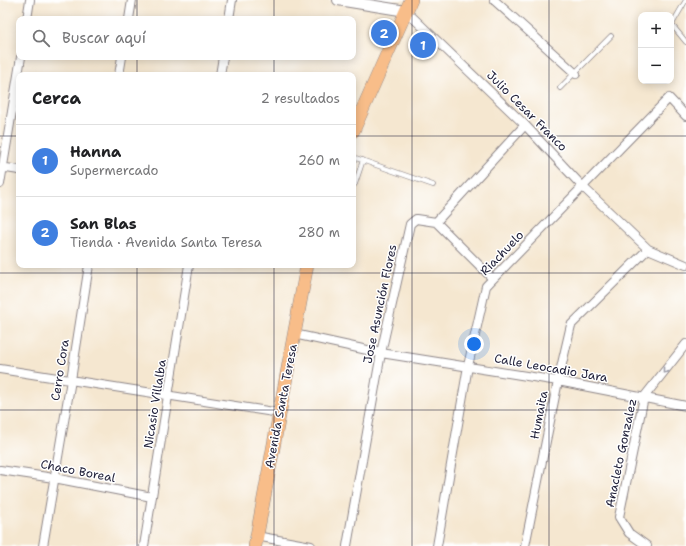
<!DOCTYPE html>
<html lang="es">
<head>
<meta charset="utf-8">
<style>
	body { margin:0; font-family:"Shantell Sans",sans-serif; background:#f2f2f2; color:#202124 }
	.controls { position:absolute; right:12px; top:12px; display:grid; overflow:hidden; border-radius:8px; box-shadow:0 2px 10px #0003 }
	.controls button { width:36px; height:36px; display:grid; place-items:center; padding:0; border:0; border-bottom:1px solid #e0e0e0; background:#fff; color:#202124; font:20px sans-serif }
	.you { position:absolute; left:474px; top:344px; width:14px; height:14px; margin:-10px; border:3px solid #fff; border-radius:50%; background:#1a73e8; box-shadow:0 0 0 6px #1a73e833 }
	.badge { display:grid; place-items:center; width:26px; height:26px; border-radius:50%; background:#111827; color:#fff; font-size:13px; font-weight:700 }
	.pin { position:absolute; translate:-50% -50%; border:2px solid #fff; box-shadow:0 1px 4px #0006 }
	.list { margin:0; padding:0; list-style:none }
	h2 { display:flex; justify-content:space-between; align-items:center; height:52px; margin:0; padding:0 16px; font-size:17px }
	h2 small { font-size:13px; font-weight:400; color:#757577 }
	.list li { display:grid; grid-template-columns:26px 1fr auto; gap:12px; align-items:center; box-sizing:border-box; height:72px; padding:0 16px; border-top:1px solid #e0e0e0 }
	.list b { display:block; font-size:15px; white-space:nowrap }
	.list p { margin:0; font-size:13px; white-space:nowrap; color:#757577 }
	.list em { font-size:13px; font-style:normal; color:#757577 }
	.icon { flex:none; width:22px; height:22px; fill:none; stroke:currentColor; stroke-width:2; stroke-linecap:round; stroke-linejoin:round }
	.map { position:relative; flex:none; width:686px; height:546px; overflow:hidden }
	.search { position:absolute; background:#fff; box-shadow:0 2px 10px #0003; left:16px; top:16px; width:340px; height:44px; display:flex; align-items:center; gap:10px; box-sizing:border-box; padding:0 14px; border-radius:8px; color:#757577; font-size:15px }
	.panel { position:absolute; background:#fff; box-shadow:0 2px 10px #0003; left:16px; top:72px; width:340px; height:196px; border-radius:8px }
	.map>svg:first-child { display:block }
	.lines { fill:none; stroke-linecap:round; stroke-linejoin:round }
	.service-casing { stroke:#8c8486; stroke-width:5.5 }
	.minor-casing { stroke:#8c8486; stroke-width:10 }
	.tertiary-casing { stroke:#8c8486; stroke-width:12 }
	.primary-casing { stroke:#8c8486; stroke-width:14 }
	.service { stroke:#fff; stroke-width:4 }
	.minor { stroke:#fff; stroke-width:8 }
	.tertiary { stroke:#fff; stroke-width:10 }
	.primary { stroke:#f8bd89; stroke-width:13 }
	.oneway { stroke:#9c9ca7 }
	.grid { fill:none; stroke:#22223b; stroke-width:1; stroke-opacity:0.55 }
	.labels { text-anchor:middle; dominant-baseline:central; stroke-width:3; stroke-linejoin:round; paint-order:stroke }
	.street-label { font-size:12px; fill:#22223b; stroke:#fff }
</style>
</head>
<body>
<div class="map">
<svg width="686" height="546" viewBox="0 0 686 546">
	<rect width="100%" height="100%" fill="#fff"/>
	<filter id="ink" filterUnits="userSpaceOnUse"><feTurbulence type="fractalNoise" baseFrequency=".025" numOctaves="2"/><feDisplacementMap in="SourceGraphic" scale="8" xChannelSelector="R" yChannelSelector="G"/><feConvolveMatrix kernelMatrix="1 2 1 2 8 2 1 2 1" color-interpolation-filters="sRGB"/></filter>
	<filter id="wash" filterUnits="userSpaceOnUse"><feTurbulence type="fractalNoise" baseFrequency=".012" numOctaves="4" result="noise"/><feDisplacementMap in="SourceGraphic" scale="16" xChannelSelector="R" yChannelSelector="G"/><feGaussianBlur stdDeviation="0.9" result="paint"/><feColorMatrix in="noise" values="0 0 0 0 0 0 0 0 0 0 0 0 0 0 0 0 0 1.4 0 .05"/><feComposite in="paint" operator="in"/></filter>
	<g filter="url(#wash)">
		<rect width="100%" height="100%" fill="#f5e7d0"/>
	</g>
	<g filter="url(#ink)">
		<g class="lines">
			<g class="service-casing">
				<path id="service" d="M672 25 686 42
					M671 26 686 0
					M560 88 611 36
					M353 157 433 185
					M355 184 363 160"/>
			</g>
			<g class="minor-casing">
				<path id="minor" d="M494 0 576 74
					M406 11 525 125 582 186 648 249 686 265
					M27 19 30 0
					M129 19 132 0
					M229 19 232 0
					M119 75 122 57
					M220 75 223 57
					M0 167 19 170
					M0 184 21 57
					M436 222 525 125
					M436 222 493 279
					M294 334 381 353 558 381 686 406
					M0 369 280 413
					M0 470 54 478 152 497
					M256 536 311 546
					M43 546 71 380 89 265
					M144 546 189 265
					M347 546 381 353 410 224 416 219 436 222
					M437 546 468 366 486 286 669 98 686 116
					M525 546 558 381 571 325 648 249
					M647 546 629 533 619 517 644 397 686 344"/>
			</g>
			<g class="tertiary-casing">
				<path id="tertiary" d="M338 0 406 11"/>
			</g>
			<g class="primary-casing">
				<path id="primary" d="M353 131 411 0
					M255 546 307 265"/>
			</g>
			<use href="#service" class="service"/>
			<use href="#minor" class="minor"/>
			<use href="#tertiary" class="tertiary"/>
			<use href="#primary" class="primary"/>
		</g>
		<defs><path id="oneway-chevron" d="M-2-3.5L2.5 0L-2 3.5" fill="none" stroke-width="1.6" stroke-linecap="round" stroke-linejoin="round"/></defs>
		<use class="oneway" href="#oneway-chevron" transform="translate(665 371) rotate(129)"/>
	</g>
	<path class="grid" d="M137 0V19M274 0V19M412 0V546M549 0V546M137 57V75M274 57V75M0 136H19M353 136H686M137 265V546M274 265V546M0 273H686M0 410H686"/>
	<g class="labels">
		<g class="street-label">
			<text transform="translate(527 111) rotate(45)">Julio Cesar Franco</text>
			<text transform="translate(502 253) rotate(-46)">Riachuelo</text>
			<text transform="translate(380 304) rotate(-78)">Jose Asunción Flores</text>
			<text transform="translate(551 368) rotate(10)">Calle Leocadio Jara</text>
			<text transform="translate(60 370) rotate(-81)">Cerro Cora</text>
			<text transform="translate(155 404) rotate(-81)">Nicasio Villalba</text>
			<text transform="translate(281 406) rotate(-79)">Avenida Santa Teresa</text>
			<text transform="translate(539 415) rotate(-79)">Humaita</text>
			<text transform="translate(621 453) rotate(-78)">Anacleto Gonzalez</text>
			<text transform="translate(78 471) rotate(11)">Chaco Boreal</text>
		</g>
	</g>
</svg>
<div class="controls">
<button>+</button>
<button>−</button>
</div>
<div class="you"></div>
<div class="pin badge" style="left:423px;top:45px;background:#3f7fe0">1</div>
<div class="pin badge" style="left:384px;top:33px;background:#3f7fe0">2</div>
<div class="search"><svg class="icon" aria-label="search" viewBox="0 0 24 24"><circle cx="10" cy="10" r="6"/><path d="M15 15l6 6"/></svg>Buscar aquí</div>
<section class="panel">
<h2>Cerca<small>2 resultados</small></h2>
<ul class="list">
<li><span class="badge" style="background:#3f7fe0">1</span><div><b>Hanna</b><p>Supermercado</p></div><em>260 m</em></li>
<li><span class="badge" style="background:#3f7fe0">2</span><div><b>San Blas</b><p>Tienda · Avenida Santa Teresa</p></div><em>280 m</em></li>
</ul>
</section>
</div>
</body>
</html>
